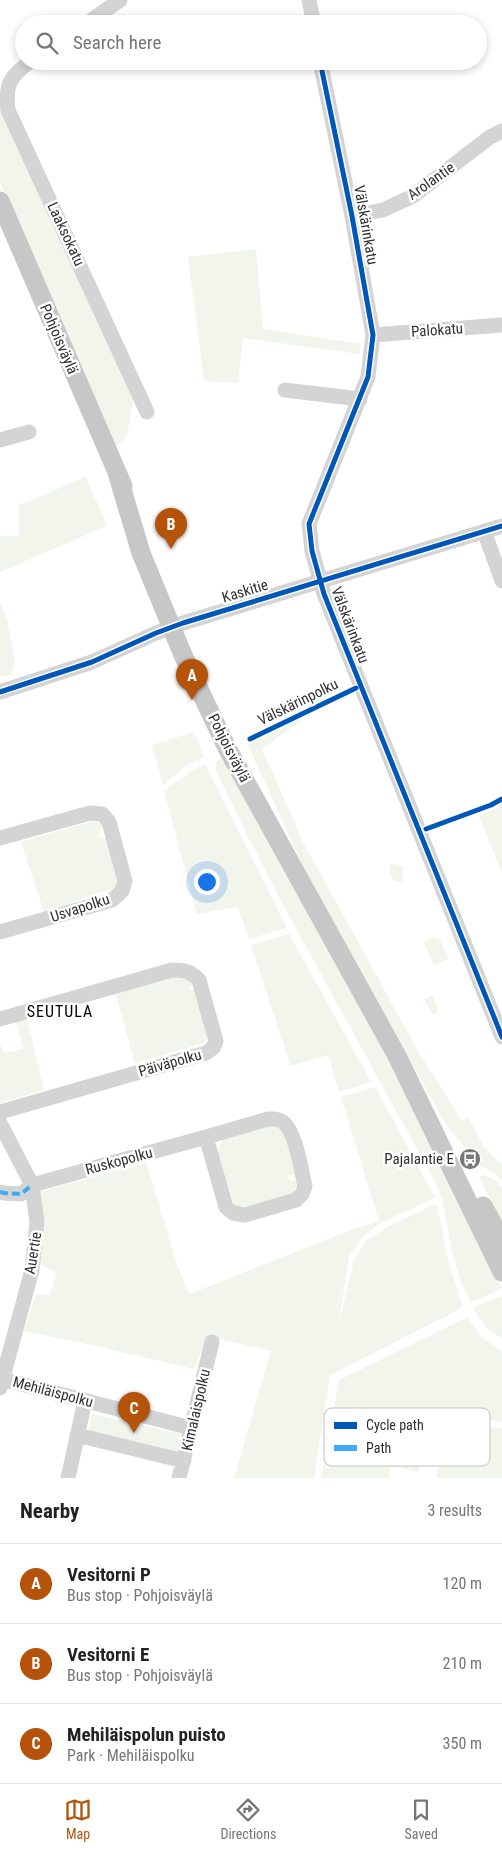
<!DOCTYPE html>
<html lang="en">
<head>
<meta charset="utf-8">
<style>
	body { margin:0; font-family:"Roboto Condensed",sans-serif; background:#f2f2f2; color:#222 }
	.you { position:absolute; left:206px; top:881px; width:18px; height:18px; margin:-12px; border:4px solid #fff; border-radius:50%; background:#1a73e8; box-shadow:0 0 0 8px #1a73e833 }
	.badge { display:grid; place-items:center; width:32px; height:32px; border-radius:50%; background:#b45309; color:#fff; font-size:16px; font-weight:700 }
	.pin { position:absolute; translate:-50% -41px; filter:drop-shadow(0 1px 2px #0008) }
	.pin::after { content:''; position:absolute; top:26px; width:18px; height:15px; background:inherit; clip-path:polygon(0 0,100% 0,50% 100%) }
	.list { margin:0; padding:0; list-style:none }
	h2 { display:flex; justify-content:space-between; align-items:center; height:65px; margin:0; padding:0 20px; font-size:21px }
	h2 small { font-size:16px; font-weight:400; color:#767676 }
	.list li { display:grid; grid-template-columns:32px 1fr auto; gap:15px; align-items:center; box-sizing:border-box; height:80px; padding:0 20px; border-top:1px solid #e0e0e0 }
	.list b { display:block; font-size:19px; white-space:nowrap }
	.list p { margin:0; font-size:16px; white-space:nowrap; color:#767676 }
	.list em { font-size:16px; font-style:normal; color:#767676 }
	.icon { flex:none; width:28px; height:28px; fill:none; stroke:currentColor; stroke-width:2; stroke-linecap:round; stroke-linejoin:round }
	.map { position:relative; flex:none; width:502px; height:1478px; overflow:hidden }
	.search { position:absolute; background:#fff; box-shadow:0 2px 8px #0003; left:15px; right:15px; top:15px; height:55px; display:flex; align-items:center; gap:12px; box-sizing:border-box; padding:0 18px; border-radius:28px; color:#767676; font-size:19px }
	.sheet { height:305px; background:#fff }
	nav { display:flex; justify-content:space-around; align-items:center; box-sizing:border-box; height:70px; border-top:1px solid #e0e0e0; background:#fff; font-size:14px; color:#767676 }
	nav a { display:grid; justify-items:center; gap:2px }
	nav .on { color:#b45309 }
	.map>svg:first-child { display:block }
	.green { fill:#f1f5ec }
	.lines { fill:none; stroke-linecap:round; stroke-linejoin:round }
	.minor { stroke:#d4d4d4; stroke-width:15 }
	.major { stroke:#c7c7c7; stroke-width:19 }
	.quiet { stroke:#3fa9f5; stroke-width:4; stroke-dasharray:8 4; stroke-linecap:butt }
	.cycleway-casing { stroke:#fff; stroke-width:8 }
	.cycleway { stroke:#0057b8; stroke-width:5 }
	.labels { text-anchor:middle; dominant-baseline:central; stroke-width:5; stroke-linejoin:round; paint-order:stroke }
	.street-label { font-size:15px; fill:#2f2f2f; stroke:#fff }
	.poi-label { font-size:15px; fill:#2f2f2f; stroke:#fff; text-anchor:end }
	.neighbourhood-label { font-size:16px; letter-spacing:1px; fill:#000; stroke:#fff }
	.key { fill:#fff; stroke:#c1c1c1; stroke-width:1 }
	.key-label { font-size:14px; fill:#2f2f2f }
</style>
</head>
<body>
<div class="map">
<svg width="502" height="1478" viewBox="0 0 502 1478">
	<rect width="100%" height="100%" fill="#fff"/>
	<path class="green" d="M0 99 135 389 127 436 116 446 0 183Z
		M256 249 263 329 361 344 360 354 243 338 238 383 204 381 188 257Z
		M86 477 107 526 0 572V536H19V505Z
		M0 603 7 618 15 662 11 675 0 677Z
		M303 717 298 723 262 749 304 844 418 1051 462 1121 468 1117 484 1147 502 1164V1181C494 1172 487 1168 476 1164L471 1154 447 1126 338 932 302 864 248 745Z
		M194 732 204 757 187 765 163 785 152 745Z
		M223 757 395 1066 461 1198 502 1288 475 1301 470 1300C450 1266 450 1226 439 1189L293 923 248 837 216 770C215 762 216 761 223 757Z
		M205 764 287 928 249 939 238 907 197 914 164 791 191 771Z
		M502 805V873L479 816Z
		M94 821 102 825 99 834 101 839 108 838 119 875 115 888 44 912 21 842Z
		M395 864 404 867 402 882 394 881 390 873V865Z
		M289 934 371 1082 339 1092 328 1055 291 1066 251 945Z
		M435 937 440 940 448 959 434 965 424 942Z
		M180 976 195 984 189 986 190 990 198 988 209 1036 204 1043 135 1063 115 992Z
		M433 995 438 1012 433 1015 424 999Z
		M27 1019 44 1090 0 1103V1044L4 1053 23 1049 16 1021Z
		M375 1087 435 1198 380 1223 363 1237 349 1257 338 1328 354 1260 366 1241 386 1228 433 1205H437L449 1265 462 1305 460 1309 330 1375 314 1478H234L271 1351 208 1336 194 1369 96 1346 24 1331 36 1294 50 1295 56 1272 39 1264 45 1223 39 1192 146 1163 178 1267 189 1294 353 1229 379 1221 341 1097Z
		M270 1124 281 1126 288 1136 297 1173 288 1176 290 1181 298 1180 294 1193 288 1197 245 1209 238 1207 233 1201 218 1153 220 1144 224 1138Z
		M484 1175 495 1180 502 1188V1222L479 1177Z
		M502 1296V1339L488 1329 474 1310 476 1306Z
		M468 1317 480 1336 502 1352V1422L430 1409 418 1472 391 1466 388 1478H321L339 1380Z
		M92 1414 180 1434 176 1453 88 1433Z
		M449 1419 502 1429V1478H436Z"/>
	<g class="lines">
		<path class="minor" d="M309 0 314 24
			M86 24 120 0
			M31 61C10 76 5 84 8 110L147 412
			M320 61 352 216 373 335 368 377 309 524 312 551 324 594 502 1037
			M352 216 383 210 413 196 490 137 502 131
			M373 335 502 325
			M285 390 360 399
			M0 440 29 432
			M484 531 502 581
			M0 692 92 662 156 633 183 623 502 526
			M0 838 90 813 102 814 109 822 125 881 122 891 112 900 0 932
			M0 1019 172 970C185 970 190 971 199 980L216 1041 213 1048 206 1053 0 1112
			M0 1123 32 1185 37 1222 32 1270 0 1388
			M0 1192 4 1193 21 1194 32 1185 206 1137 268 1119C273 1119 278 1118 283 1122 296 1132 301 1170 305 1186L302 1194 296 1200 245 1215 233 1213 226 1207 206 1137
			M2 1379 191 1428
			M77 1435 184 1461
			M68 1478 85 1401
			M179 1478 212 1342"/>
		<path class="major" d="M0 201 123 486
			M118 476 141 553 183 655 227 748 397 1056 502 1272
			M483 1206 502 1240"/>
		<path class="quiet" d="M0 1192 4 1193 21 1194 32 1185"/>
		<g class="cycleway-casing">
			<path id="cycleway" d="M320 61 352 216 373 335 368 377 309 524 312 551 324 594 502 1037
				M0 692 92 662 156 633 183 623 502 526
				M250 739 356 688
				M426 829 491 805 502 799"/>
		</g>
		<use href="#cycleway" class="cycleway"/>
	</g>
	<defs>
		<g id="bus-disc" transform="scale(1.125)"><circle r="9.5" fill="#787878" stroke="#fff"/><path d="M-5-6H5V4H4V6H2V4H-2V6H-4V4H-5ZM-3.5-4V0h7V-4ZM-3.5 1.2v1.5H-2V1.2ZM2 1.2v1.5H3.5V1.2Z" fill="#fff"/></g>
	</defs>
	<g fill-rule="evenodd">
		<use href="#bus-disc" x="470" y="1159"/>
	</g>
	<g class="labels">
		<g class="street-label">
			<text transform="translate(431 181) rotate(-35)">Arolantie</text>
			<text transform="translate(366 225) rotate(80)">Välskärinkatu</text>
			<text transform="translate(66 234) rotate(65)">Laaksokatu</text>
			<text transform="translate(437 330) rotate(-4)">Palokatu</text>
			<text transform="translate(59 339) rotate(67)">Pohjoisväylä</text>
			<text transform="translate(245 591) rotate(-17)">Kaskitie</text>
			<text transform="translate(350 625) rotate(69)">Välskärinkatu</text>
			<text transform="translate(298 702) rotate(-26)">Välskärinpolku</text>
			<text transform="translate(229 748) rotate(63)">Pohjoisväylä</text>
			<text transform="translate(80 908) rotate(-18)">Usvapolku</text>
			<text transform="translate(170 1063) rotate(-16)">Päiväpolku</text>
			<text transform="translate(119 1161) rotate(-15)">Ruskopolku</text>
			<text transform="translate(33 1253) rotate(-81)">Auertie</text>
			<text transform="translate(53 1392) rotate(15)">Mehiläispolku</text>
			<text transform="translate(196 1410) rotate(-77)">Kimalaispolku</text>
		</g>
		<g class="poi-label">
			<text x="454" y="1159">Pajalantie E</text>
		</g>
		<g class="neighbourhood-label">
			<text x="60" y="1011">SEUTULA</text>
		</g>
	</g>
	<rect x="324" y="1408" width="166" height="58" rx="8" class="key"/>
	<rect x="334" y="1422" width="23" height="7" fill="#0057b8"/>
	<rect x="334" y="1445" width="23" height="6" fill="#3fa9f5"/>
	<g class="key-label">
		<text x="366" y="1430">Cycle path</text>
		<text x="366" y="1453">Path</text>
	</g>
</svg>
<div class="you"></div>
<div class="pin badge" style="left:192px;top:700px">A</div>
<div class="pin badge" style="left:171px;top:549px">B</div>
<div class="pin badge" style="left:134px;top:1433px">C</div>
<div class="search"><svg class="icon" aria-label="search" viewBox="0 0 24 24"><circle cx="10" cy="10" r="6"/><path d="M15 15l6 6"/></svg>Search here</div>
</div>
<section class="sheet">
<h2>Nearby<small>3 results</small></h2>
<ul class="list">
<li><span class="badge">A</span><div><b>Vesitorni P</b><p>Bus stop · Pohjoisväylä</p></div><em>120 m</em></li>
<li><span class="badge">B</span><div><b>Vesitorni E</b><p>Bus stop · Pohjoisväylä</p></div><em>210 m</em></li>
<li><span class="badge">C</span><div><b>Mehiläispolun puisto</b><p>Park · Mehiläispolku</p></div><em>350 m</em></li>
</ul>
</section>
<nav>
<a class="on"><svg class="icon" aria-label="map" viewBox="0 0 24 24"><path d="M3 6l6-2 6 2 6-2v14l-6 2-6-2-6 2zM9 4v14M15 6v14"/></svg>Map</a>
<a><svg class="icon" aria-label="directions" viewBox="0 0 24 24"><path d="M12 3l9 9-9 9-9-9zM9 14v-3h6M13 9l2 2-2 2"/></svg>Directions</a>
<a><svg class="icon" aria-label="saved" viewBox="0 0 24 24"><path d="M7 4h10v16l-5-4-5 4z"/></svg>Saved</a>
</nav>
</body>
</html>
